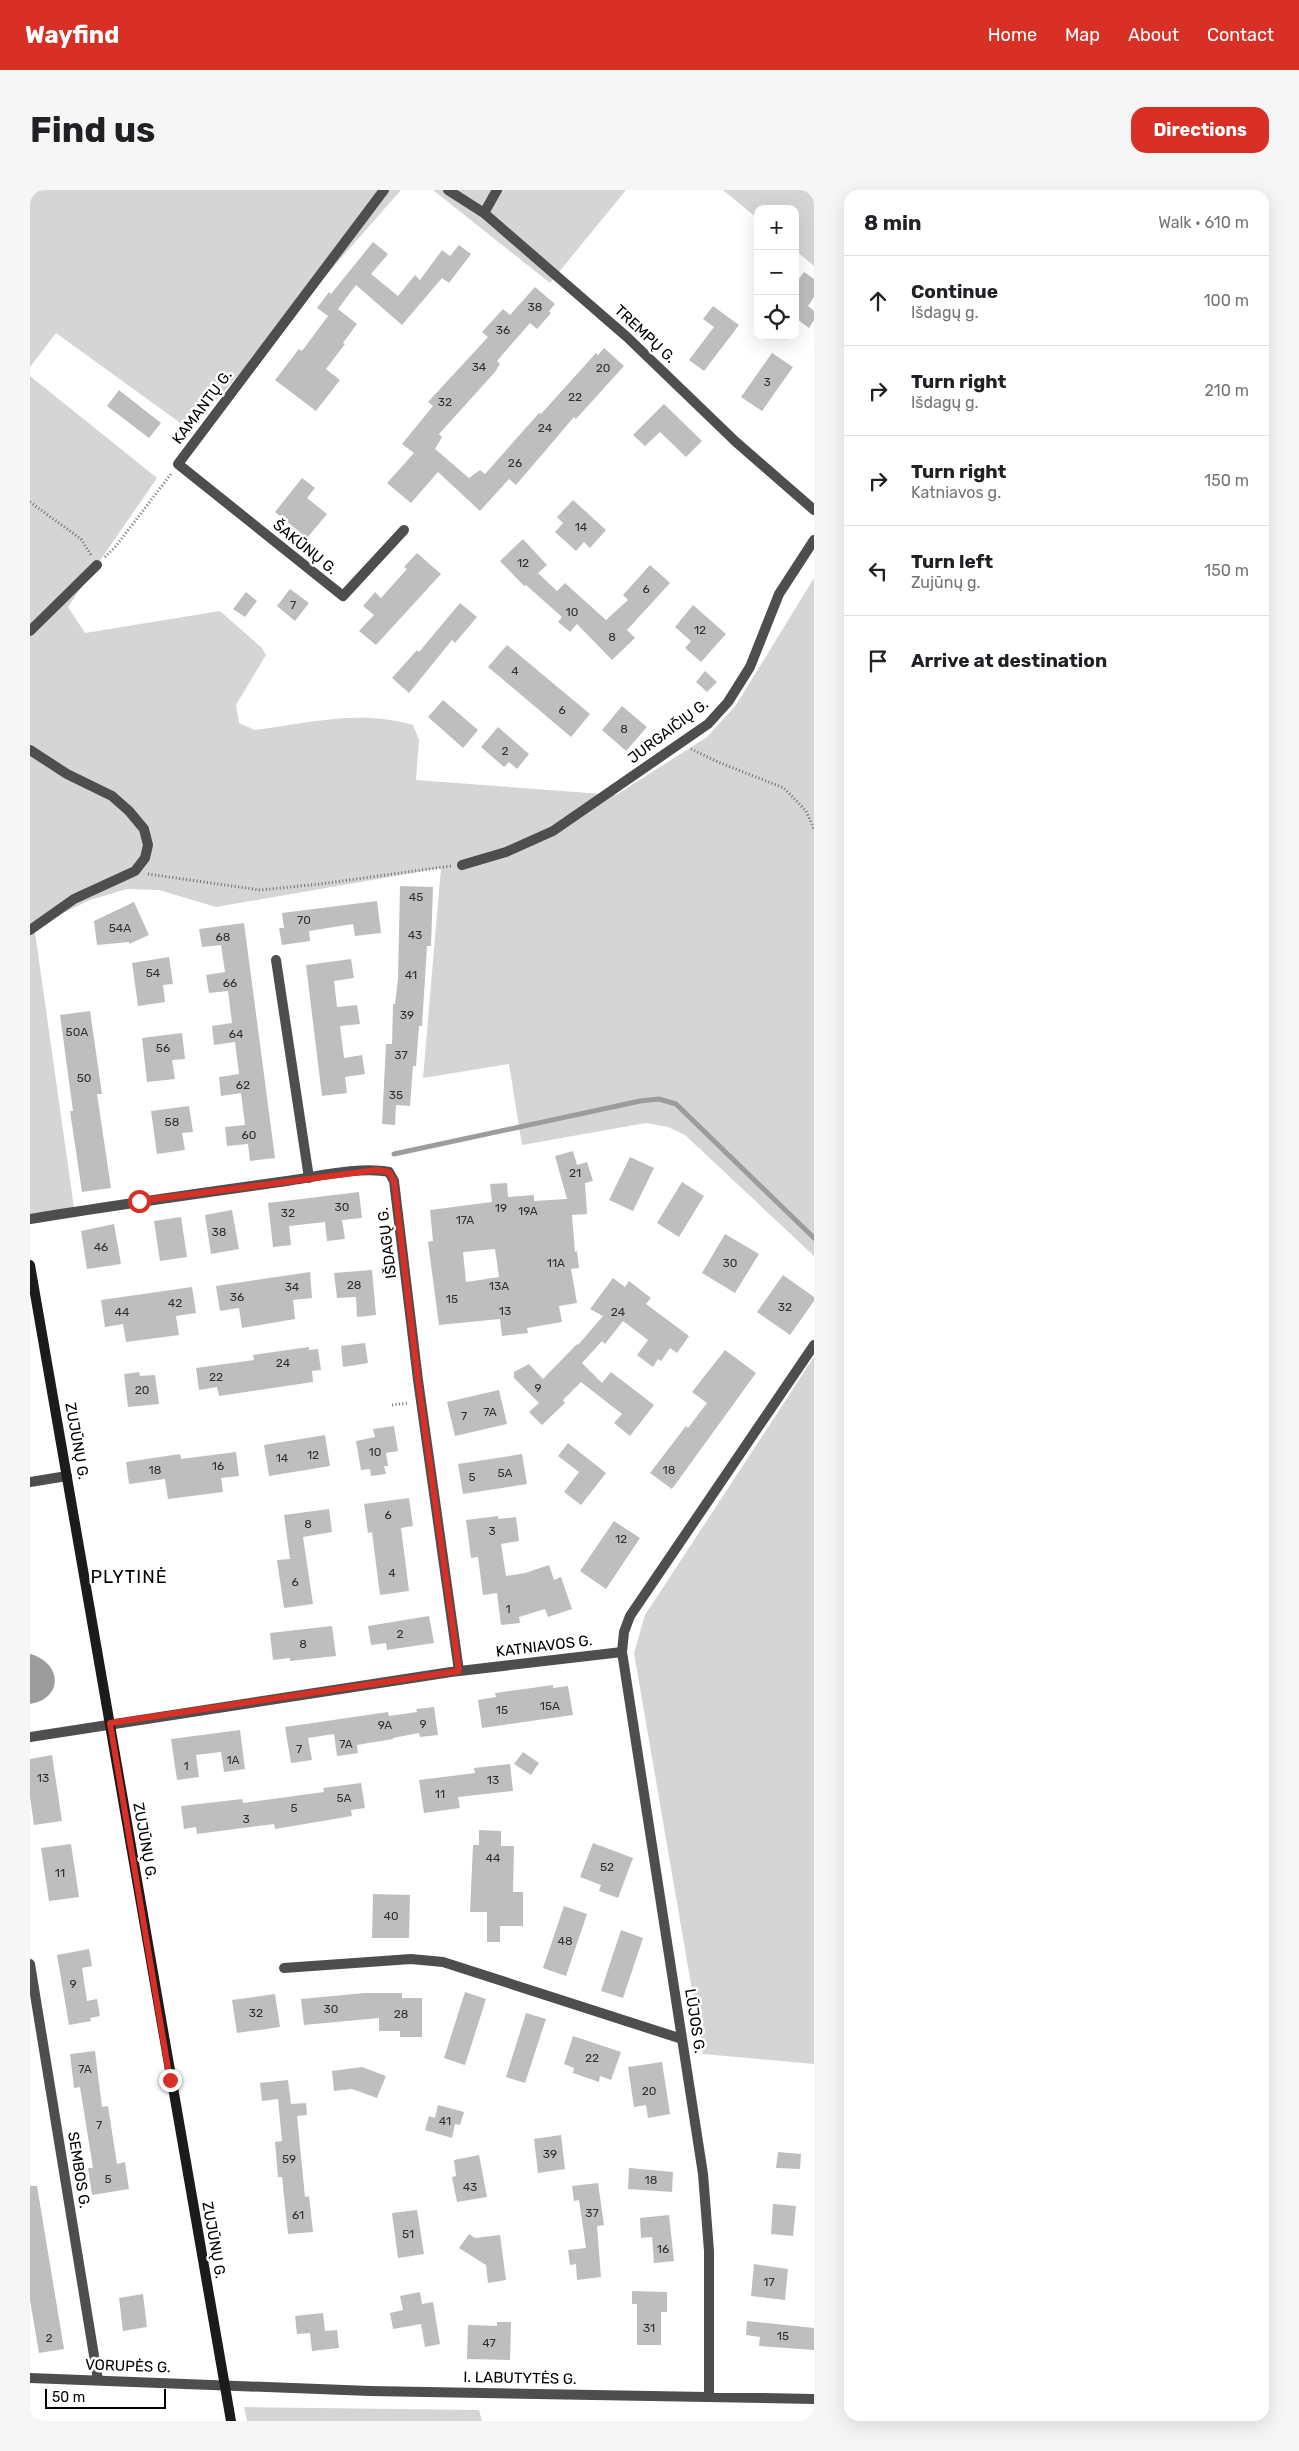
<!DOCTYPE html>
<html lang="en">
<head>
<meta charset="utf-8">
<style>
	body { margin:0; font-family:Rubik,sans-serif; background:#f6f6f6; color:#202124 }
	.controls { position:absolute; right:15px; top:15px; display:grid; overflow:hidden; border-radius:10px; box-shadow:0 5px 20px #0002 }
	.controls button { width:45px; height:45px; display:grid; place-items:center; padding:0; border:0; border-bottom:1px solid #e0e0e0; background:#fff; color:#202124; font:25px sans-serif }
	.scale { position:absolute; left:15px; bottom:12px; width:121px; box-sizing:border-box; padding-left:5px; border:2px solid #000; border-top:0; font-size:14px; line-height:18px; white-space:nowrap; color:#000; -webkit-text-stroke:4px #fff; paint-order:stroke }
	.stop { position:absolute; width:15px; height:15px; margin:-11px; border:4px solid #d93025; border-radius:50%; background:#fff }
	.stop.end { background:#d93025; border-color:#fff; box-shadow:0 1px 5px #0008 }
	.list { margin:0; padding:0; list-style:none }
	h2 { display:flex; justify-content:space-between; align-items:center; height:65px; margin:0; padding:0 20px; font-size:21px }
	h2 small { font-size:16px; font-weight:400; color:#757577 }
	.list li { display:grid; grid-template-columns:32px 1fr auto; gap:15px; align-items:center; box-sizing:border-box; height:90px; padding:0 20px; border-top:1px solid #e0e0e0 }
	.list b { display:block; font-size:19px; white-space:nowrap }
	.list p { margin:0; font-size:16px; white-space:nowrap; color:#757577 }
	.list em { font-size:16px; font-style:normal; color:#757577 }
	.icon { flex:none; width:28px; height:28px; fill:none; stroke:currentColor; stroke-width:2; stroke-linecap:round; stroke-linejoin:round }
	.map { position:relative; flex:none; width:784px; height:2231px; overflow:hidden; border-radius:15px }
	header { display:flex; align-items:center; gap:30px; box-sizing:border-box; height:70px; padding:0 25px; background:#d93025; color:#fff }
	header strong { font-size:24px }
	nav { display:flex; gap:28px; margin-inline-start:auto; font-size:18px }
	.intro { display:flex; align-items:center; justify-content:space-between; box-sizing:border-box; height:120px; padding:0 30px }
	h1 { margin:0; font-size:35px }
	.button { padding:12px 22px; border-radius:15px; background:#d93025; color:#fff; font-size:18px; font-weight:700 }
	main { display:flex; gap:30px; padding:0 30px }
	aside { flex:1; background:#fff; border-radius:15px; box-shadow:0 5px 20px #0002 }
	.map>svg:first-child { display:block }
	.green { fill:#d5d5d5 }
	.water { fill:#9c9c9c }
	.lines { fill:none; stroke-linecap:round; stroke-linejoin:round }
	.stream { stroke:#9c9c9c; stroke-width:5 }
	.building { fill:#bebebe; fill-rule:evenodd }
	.path { stroke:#707070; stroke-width:3; stroke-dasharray:1 2.5; stroke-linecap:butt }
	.street { stroke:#4e4e4e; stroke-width:10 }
	.secondary { stroke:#1b1b1b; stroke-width:10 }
	.route { stroke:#d93025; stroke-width:6 }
	.labels { text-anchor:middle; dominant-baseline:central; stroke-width:5; stroke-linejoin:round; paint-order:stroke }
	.number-label { font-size:12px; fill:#303030 }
	.street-label { font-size:15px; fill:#000; stroke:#fff }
	.quarter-label { font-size:18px; letter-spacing:1px; fill:#000; stroke:#fff }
</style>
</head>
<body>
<header>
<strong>Wayfind</strong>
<nav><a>Home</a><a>Map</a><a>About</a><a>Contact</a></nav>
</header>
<div class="intro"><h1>Find us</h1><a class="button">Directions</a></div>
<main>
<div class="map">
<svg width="784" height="2231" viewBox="0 0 784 2231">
	<rect width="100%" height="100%" fill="#fff"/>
	<path class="green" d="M0 0H371L160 240 26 143 0 177Z
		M403 0H596L520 93Z
		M693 0H784V76L765 60V19H728V29Z
		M0 186 127 288 38 417 55 443 190 421 232 458 236 465 206 515 209 533 225 540C277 533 332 519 383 535L389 550 386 590 586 605 677 547 706 515 784 388V1066L655 945 638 937 616 933 492 955 479 874 393 888 411 678 186 717 129 700 97 699 60 710 29 725 5 742 44 1018 0 1026Z
		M784 1167V1874L673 1864 604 1463 615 1425Z
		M214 2217 449 2220 452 2231H217Z"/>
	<path class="water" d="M0 1464C31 1472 35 1508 0 1514Z"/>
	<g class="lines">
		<path class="stream" d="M364 964 610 911 629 909 646 914 784 1048"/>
	</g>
	<path class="building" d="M343 52 358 64 341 84 368 106 385 85 390 90 412 60 420 66 429 55 441 64 419 93 412 88 372 135 326 95 308 119 327 134 313 153 315 154 296 179 310 190 286 221 245 190 269 159 272 161 298 126 287 118 299 102 301 104Z
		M774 82 784 89V107L778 116 784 121V130L779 138 768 130 765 134V94Z
		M505 97 525 114 519 121 521 123 507 139 500 133 467 171 470 174 465 182 409 244 412 247 405 259 439 288 450 280 455 284 509 223 511 224 566 163 568 165 574 158 594 176 546 229 544 227 486 295 479 289 450 321 408 282 381 313 357 293 384 263 372 254 403 216 398 212 458 147 452 142 473 119 480 125Z
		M683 116 709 135 674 181 659 170 684 137 673 129Z
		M742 163 763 177 732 221 711 207Z
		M89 200 131 233 119 248 77 216Z
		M634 214 672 251 656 267 630 242 615 256 603 245Z
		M272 288 285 298 277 308 297 324 277 348 245 322Z
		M543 310 576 340 560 358 554 352 546 361 525 342 533 333 527 327Z
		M493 349 517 375 508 383 527 401 535 393 576 430 598 410 593 405 620 375 640 393 597 440 605 448 582 470 547 434 540 442 528 432 532 427 496 395 494 396 470 371Z
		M387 363 411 384 346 455 329 441 344 425 333 416 345 402 351 408 377 379 374 377Z
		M260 399 279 413 265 431 247 416Z
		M216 402 227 411 215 427 203 419Z
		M430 413 447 427 425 453 422 450 379 503 362 488 387 460 389 462Z
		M663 415 696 444 671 472 655 458 661 451 645 437Z
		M477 455 560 524 541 547 458 477Z
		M675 481 687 492 677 502 666 492Z
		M413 510 448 540 433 558 398 527Z
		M592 516 617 537 596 561 572 540Z
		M468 537 499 564 487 579 479 572 474 577 451 557Z
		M370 696 403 697 401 756H397L392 836H389L386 876H383L380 916 366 915 365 935 352 934 356 854H362L363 814H365L368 789Z
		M347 711 351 743 325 746 323 734 279 741 280 751 252 755 249 738H254L252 723Z
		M104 712 119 745 99 754V752L67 755 64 731Z
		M214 733 245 968 220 971 218 954 197 956 195 937 215 935 211 903 191 906 189 887 209 884 205 852 184 855 182 836 202 833 198 801 179 803 176 785 195 782 191 755 172 757 169 739Z
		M139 767 143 794 133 795 135 812 108 816 102 773Z
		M321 769 324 788 304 791 307 817 327 815 330 834 310 836 314 868 332 865 335 884 315 887 317 903 292 906 276 775Z
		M60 821 72 904H67L81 998 52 1002 40 921H43L30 825Z
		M152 843 155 869 142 870 145 889 117 892 112 848Z
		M159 916 163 942 152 943 155 960 127 964 121 921Z
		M543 961 547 975 557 972 563 991 555 993 557 1024 542 1025 545 1062 547 1061 549 1078 541 1079 547 1113 529 1116 532 1132 497 1138 498 1143 472 1146 470 1129 409 1135 398 1052 403 1051 400 1020 462 1012 460 994 477 993 478 1007 504 1005V1011L537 1009 525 966ZM465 1059 469 1087 436 1092 433 1062Z
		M600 967 624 978 603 1021 579 1010Z
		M652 992 674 1006 649 1047 627 1033Z
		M329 1002 332 1028 312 1030 315 1049 297 1051 295 1032 259 1036 261 1055 243 1057 238 1013Z
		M202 1020 209 1059 181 1064 175 1025Z
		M151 1027 157 1067 130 1071 124 1031Z
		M84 1034 91 1074 57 1079 51 1041Z
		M695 1044 729 1064 705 1103 672 1083Z
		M342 1080 346 1125 327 1127 326 1107 307 1108 304 1083Z
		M280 1082 282 1108 263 1110 265 1129 212 1138 209 1118 190 1121 186 1096Z
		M753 1085 784 1107V1111L760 1145 727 1122Z
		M583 1088 595 1097 599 1091 621 1108 616 1114 659 1146 647 1163 640 1158 631 1171 628 1169 623 1177 607 1165 618 1150 593 1131 575 1154 572 1151 552 1173 572 1193 581 1182 624 1215 600 1246 584 1233 592 1224 551 1192 533 1210 535 1213 512 1235 499 1222 509 1213 484 1188V1182L499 1174 513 1189 547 1154 548 1155 573 1126 560 1119Z
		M162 1097 166 1123 146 1126 149 1145 96 1152 93 1134 75 1137 71 1110Z
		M335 1153 338 1173 313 1177 311 1156Z
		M279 1157V1160L288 1159 291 1180 282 1181 283 1192 189 1206 187 1197 169 1200 166 1178 224 1170 223 1165Z
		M695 1160 726 1183 642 1299 620 1283 656 1236 658 1238 677 1213 662 1202Z
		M109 1182 110 1186 125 1185 129 1214 98 1217 94 1184Z
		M469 1200 477 1234 425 1246 417 1212Z
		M364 1236 368 1261 356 1263 358 1276H354L356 1284 341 1286 340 1279 331 1280 326 1251 345 1247 343 1239Z
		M295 1245 300 1276 239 1286 234 1255Z
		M538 1253 576 1283 551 1315 534 1302 549 1282 528 1266Z
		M206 1262 209 1286 191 1288 193 1302 138 1309 135 1289 99 1294 96 1272 150 1264 151 1269Z
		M492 1264 497 1294 433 1304 428 1274Z
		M379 1308 383 1336 371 1338 379 1401 350 1405 342 1342 338 1343 334 1314Z
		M299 1319 302 1342 273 1347 283 1414 254 1418 247 1370 260 1369 254 1325Z
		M468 1326V1329L486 1327 489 1351 471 1354 476 1386 495 1383 519 1375 524 1390 531 1387 542 1419 518 1427 515 1419 489 1427 490 1433 471 1435 467 1403 453 1405 448 1367 441 1368 436 1330Z
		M584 1331 610 1348 576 1399 550 1381Z
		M399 1426 404 1453 357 1460 356 1453 341 1455 338 1436Z
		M302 1436 306 1466 260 1471V1468L243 1470 240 1443Z
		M523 1495V1498L538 1496 543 1525 452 1538 448 1510 466 1507 465 1503Z
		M404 1517 408 1545 390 1547 389 1543 363 1548V1549L327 1555 328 1563 307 1566 304 1544 278 1548 282 1570 261 1573 255 1537 358 1522 359 1526 387 1522 386 1519Z
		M210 1540 215 1579 194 1582 191 1562 166 1565 169 1587 147 1590 141 1549Z
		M493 1562 509 1573 501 1585 484 1574Z
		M22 1565 32 1631 4 1635 0 1607V1569Z
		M480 1574 483 1601 428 1607 430 1618 394 1623 389 1590 445 1583 444 1578Z
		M331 1593 335 1618 321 1620 322 1626 245 1639 244 1634 167 1644 166 1637 154 1639 151 1616 212 1609 213 1613 294 1602 293 1598Z
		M449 1640 471 1641V1656H484L483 1702H493V1736H470V1752H457V1722H440L443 1655H449Z
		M563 1653 603 1668 588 1708 569 1701 571 1695 550 1687Z
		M41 1654 49 1707 19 1711 11 1658Z
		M343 1704 380 1705 379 1748H342Z
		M534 1716 557 1724 536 1786 513 1778Z
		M591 1740 613 1748 593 1808 571 1801Z
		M59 1759 62 1776 52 1778 57 1811 67 1809 70 1826 60 1828 61 1831 39 1835 27 1765Z
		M435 1802 456 1809 435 1875 414 1868Z
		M335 1803H372V1808H392V1847H370V1841H349V1828L274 1835 271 1809Z
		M245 1804 250 1837 207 1843 202 1810Z
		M496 1823 516 1829 495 1893 476 1887Z
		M543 1846 591 1862 581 1890 570 1886 569 1892 543 1883 544 1878 534 1874Z
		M65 1861 72 1917 78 1916 87 1974 95 1972 99 1999 62 2005 58 1978H63L50 1897 44 1898 40 1864Z
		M632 1872 640 1924 618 1928 616 1915 604 1917 598 1877Z
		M332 1877 356 1886 347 1908 322 1899 304 1901 302 1881Z
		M258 1890 261 1914 276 1913 277 1925 267 1926 275 2007 279 2006 283 2042 258 2044 252 1987H248L245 1952 252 1951 248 1909 232 1911 230 1893Z
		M408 1915 434 1922 430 1935 425 1934 422 1948 395 1940 399 1926 405 1928Z
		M531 1945 535 1979 508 1983 504 1949Z
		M748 1962 771 1964 770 1979 746 1978Z
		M449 1965 457 2007 427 2012 422 1987 426 1986 424 1970Z
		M599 1978 643 1982 642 2002 598 1999Z
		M568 1993 574 2035 567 2036 571 2087 547 2090 546 2074 540 2075 538 2060 556 2058 549 2010 544 2011 542 1996Z
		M0 1996H7L34 2159 9 2163 0 2110Z
		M743 2014 766 2016 763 2046 741 2044Z
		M387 2020 394 2064 368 2068 362 2023Z
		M639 2025 644 2071 624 2073 622 2047 611 2048 610 2028Z
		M439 2044 445 2048 470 2045 476 2090 458 2093 456 2075 429 2058Z
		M724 2074 758 2079 755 2110 721 2106Z
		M602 2101 637 2102V2122H631V2155H607V2114H602Z
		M390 2102 392 2114 403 2112 410 2154 395 2157 391 2134 363 2139 360 2123 373 2120 370 2106Z
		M113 2104 117 2137 93 2141 89 2108Z
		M293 2123 295 2141 307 2140 309 2158 282 2161 280 2143 267 2144 265 2126Z
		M717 2131 784 2138V2160L729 2156 730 2147 716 2145Z
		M467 2132H481L480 2170 437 2169 438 2135 467 2136Z"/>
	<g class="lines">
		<path class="path" d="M0 312 51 349 61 365
			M75 367 86 356 141 284
			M661 559 688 572 754 598 776 621 784 639
			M118 684 230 700 290 694 421 676
			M362 1215 378 1213"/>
		<path class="street" d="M354 0 148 274 313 406 374 340
			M418 0 454 23 597 147 706 252 784 320
			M454 23 467 0
			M0 441 67 375
			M0 560 37 584 82 606 99 621 114 639 118 655 115 668 105 681 44 709 0 740
			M432 675 476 662 523 641 678 534 698 512 720 477 749 404 784 350
			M246 770 279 988
			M0 1029C85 1015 171 1003 257 991 285 987 331 976 359 982L364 991 388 1190 429 1481
			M0 1292 37 1286
			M0 1547 421 1482 592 1462
			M0 1774 68 2190
			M254 1778 381 1769 413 1772 652 1849
			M0 2188 340 2201 784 2209
			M679 2206V2061L673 1984 592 1462 594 1442 600 1426 784 1155"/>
		<path class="secondary" d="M0 1075 201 2231"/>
	</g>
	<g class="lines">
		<path class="route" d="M109 1011 347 980 359 982 364 991 388 1190 429 1481 80 1533 140 1890"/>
	</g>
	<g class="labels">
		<g class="number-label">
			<text x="505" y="117">38</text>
			<text x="473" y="140">36</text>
			<text x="449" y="177">34</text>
			<text x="573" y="178">20</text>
			<text x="737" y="192">3</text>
			<text x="545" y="207">22</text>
			<text x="415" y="212">32</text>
			<text x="515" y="238">24</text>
			<text x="485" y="273">26</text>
			<text x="551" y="337">14</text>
			<text x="493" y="373">12</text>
			<text x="616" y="399">6</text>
			<text x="263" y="415">7</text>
			<text x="542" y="422">10</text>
			<text x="670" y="440">12</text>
			<text x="582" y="447">8</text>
			<text x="485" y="481">4</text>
			<text x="532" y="520">6</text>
			<text x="594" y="539">8</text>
			<text x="475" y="561">2</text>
			<text x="386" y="707">45</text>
			<text x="274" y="730">70</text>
			<text x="90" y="738">54A</text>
			<text x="385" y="745">43</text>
			<text x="193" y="747">68</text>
			<text x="123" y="783">54</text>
			<text x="381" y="785">41</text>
			<text x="200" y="793">66</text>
			<text x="377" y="825">39</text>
			<text x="47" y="842">50A</text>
			<text x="206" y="844">64</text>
			<text x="133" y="858">56</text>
			<text x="371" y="865">37</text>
			<text x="54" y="888">50</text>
			<text x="213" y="895">62</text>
			<text x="366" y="905">35</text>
			<text x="142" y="932">58</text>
			<text x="219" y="945">60</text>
			<text x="545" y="983">21</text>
			<text x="312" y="1017">30</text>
			<text x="471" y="1018">19</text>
			<text x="498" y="1021">19A</text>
			<text x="258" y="1023">32</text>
			<text x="435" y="1030">17A</text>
			<text x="189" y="1042">38</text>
			<text x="71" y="1057">46</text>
			<text x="526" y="1073">11A</text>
			<text x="700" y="1073">30</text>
			<text x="324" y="1095">28</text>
			<text x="469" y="1096">13A</text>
			<text x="262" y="1097">34</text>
			<text x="207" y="1107">36</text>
			<text x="422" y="1109">15</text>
			<text x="145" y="1113">42</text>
			<text x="755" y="1117">32</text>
			<text x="475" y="1121">13</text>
			<text x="92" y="1122">44</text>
			<text x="588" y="1122">24</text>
			<text x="253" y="1173">24</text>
			<text x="186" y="1187">22</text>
			<text x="508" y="1198">9</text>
			<text x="112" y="1200">20</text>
			<text x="460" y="1222">7A</text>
			<text x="434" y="1226">7</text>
			<text x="345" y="1262">10</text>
			<text x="283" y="1265">12</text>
			<text x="252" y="1268">14</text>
			<text x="188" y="1276">16</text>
			<text x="125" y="1280">18</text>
			<text x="639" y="1280">18</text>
			<text x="475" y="1283">5A</text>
			<text x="442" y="1287">5</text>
			<text x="358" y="1325">6</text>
			<text x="278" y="1334">8</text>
			<text x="462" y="1341">3</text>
			<text x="591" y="1349">12</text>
			<text x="362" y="1383">4</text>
			<text x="265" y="1392">6</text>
			<text x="478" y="1419">1</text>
			<text x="370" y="1444">2</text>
			<text x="273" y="1454">8</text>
			<text x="520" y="1516">15A</text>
			<text x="472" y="1520">15</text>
			<text x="393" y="1534">9</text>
			<text x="355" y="1535">9A</text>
			<text x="316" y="1554">7A</text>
			<text x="269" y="1559">7</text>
			<text x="203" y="1570">1A</text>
			<text x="156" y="1576">1</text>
			<text x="13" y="1588">13</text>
			<text x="463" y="1590">13</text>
			<text x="410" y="1604">11</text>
			<text x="314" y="1608">5A</text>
			<text x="264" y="1618">5</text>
			<text x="216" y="1629">3</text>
			<text x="463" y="1668">44</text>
			<text x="577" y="1677">52</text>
			<text x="30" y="1683">11</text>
			<text x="361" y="1726">40</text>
			<text x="535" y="1751">48</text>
			<text x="43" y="1794">9</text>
			<text x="301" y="1819">30</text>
			<text x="226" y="1823">32</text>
			<text x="371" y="1824">28</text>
			<text x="562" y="1868">22</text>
			<text x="55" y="1879">7A</text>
			<text x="619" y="1901">20</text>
			<text x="415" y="1931">41</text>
			<text x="69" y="1935">7</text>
			<text x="520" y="1964">39</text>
			<text x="259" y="1969">59</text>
			<text x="78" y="1989">5</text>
			<text x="621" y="1990">18</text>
			<text x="440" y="1997">43</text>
			<text x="562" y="2023">37</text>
			<text x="268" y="2025">61</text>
			<text x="378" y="2044">51</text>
			<text x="633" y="2059">16</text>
			<text x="739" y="2092">17</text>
			<text x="619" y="2138">31</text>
			<text x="753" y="2146">15</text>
			<text x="19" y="2148">2</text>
			<text x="459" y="2153">47</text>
		</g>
		<g class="street-label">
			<text transform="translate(615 144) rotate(43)">TREMPŲ G.</text>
			<text transform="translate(172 217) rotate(-53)">KAMANTŲ G.</text>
			<text transform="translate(275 357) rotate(39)">ŠAKŪNŲ G.</text>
			<text transform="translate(638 541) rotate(-37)">JURGAIČIŲ G.</text>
			<text transform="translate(357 1053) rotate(-97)">IŠDAGŲ G.</text>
			<text transform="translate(47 1251) rotate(80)">ZUJŪNŲ G.</text>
			<text transform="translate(514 1456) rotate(-7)">KATNIAVOS G.</text>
			<text transform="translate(115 1651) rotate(80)">ZUJŪNŲ G.</text>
			<text transform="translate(665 1831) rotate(81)">LŪJOS G.</text>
			<text transform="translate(49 1980) rotate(81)">SEMBOS G.</text>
			<text transform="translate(184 2050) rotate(80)">ZUJŪNŲ G.</text>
			<text transform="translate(98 2176) rotate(2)">VORUPĖS G.</text>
			<text transform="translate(490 2188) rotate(1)">I. LABUTYTĖS G.</text>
		</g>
		<g class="quarter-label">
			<text x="99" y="1387">PLYTINĖ</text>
		</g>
	</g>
</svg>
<div class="controls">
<button>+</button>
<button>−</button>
<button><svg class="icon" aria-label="locate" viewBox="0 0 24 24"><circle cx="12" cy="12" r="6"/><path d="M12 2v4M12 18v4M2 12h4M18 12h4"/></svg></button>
</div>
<div class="scale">50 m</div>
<div class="stop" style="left:109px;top:1011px"></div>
<div class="stop end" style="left:140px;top:1890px"></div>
</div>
<aside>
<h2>8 min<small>Walk · 610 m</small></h2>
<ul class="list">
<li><svg class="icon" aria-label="ahead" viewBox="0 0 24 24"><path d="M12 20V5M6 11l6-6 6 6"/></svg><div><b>Continue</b><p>Išdagų g.</p></div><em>100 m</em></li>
<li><svg class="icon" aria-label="right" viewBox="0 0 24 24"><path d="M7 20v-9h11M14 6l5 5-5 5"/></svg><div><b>Turn right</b><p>Išdagų g.</p></div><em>210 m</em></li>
<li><svg class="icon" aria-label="right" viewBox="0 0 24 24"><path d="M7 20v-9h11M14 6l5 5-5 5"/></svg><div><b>Turn right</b><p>Katniavos g.</p></div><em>150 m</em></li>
<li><svg class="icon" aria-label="left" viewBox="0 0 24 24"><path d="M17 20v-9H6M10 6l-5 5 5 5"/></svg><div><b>Turn left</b><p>Zujūnų g.</p></div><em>150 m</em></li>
<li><svg class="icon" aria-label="arrive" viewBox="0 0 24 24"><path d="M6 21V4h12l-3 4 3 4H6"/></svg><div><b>Arrive at destination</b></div></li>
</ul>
</aside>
</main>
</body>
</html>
